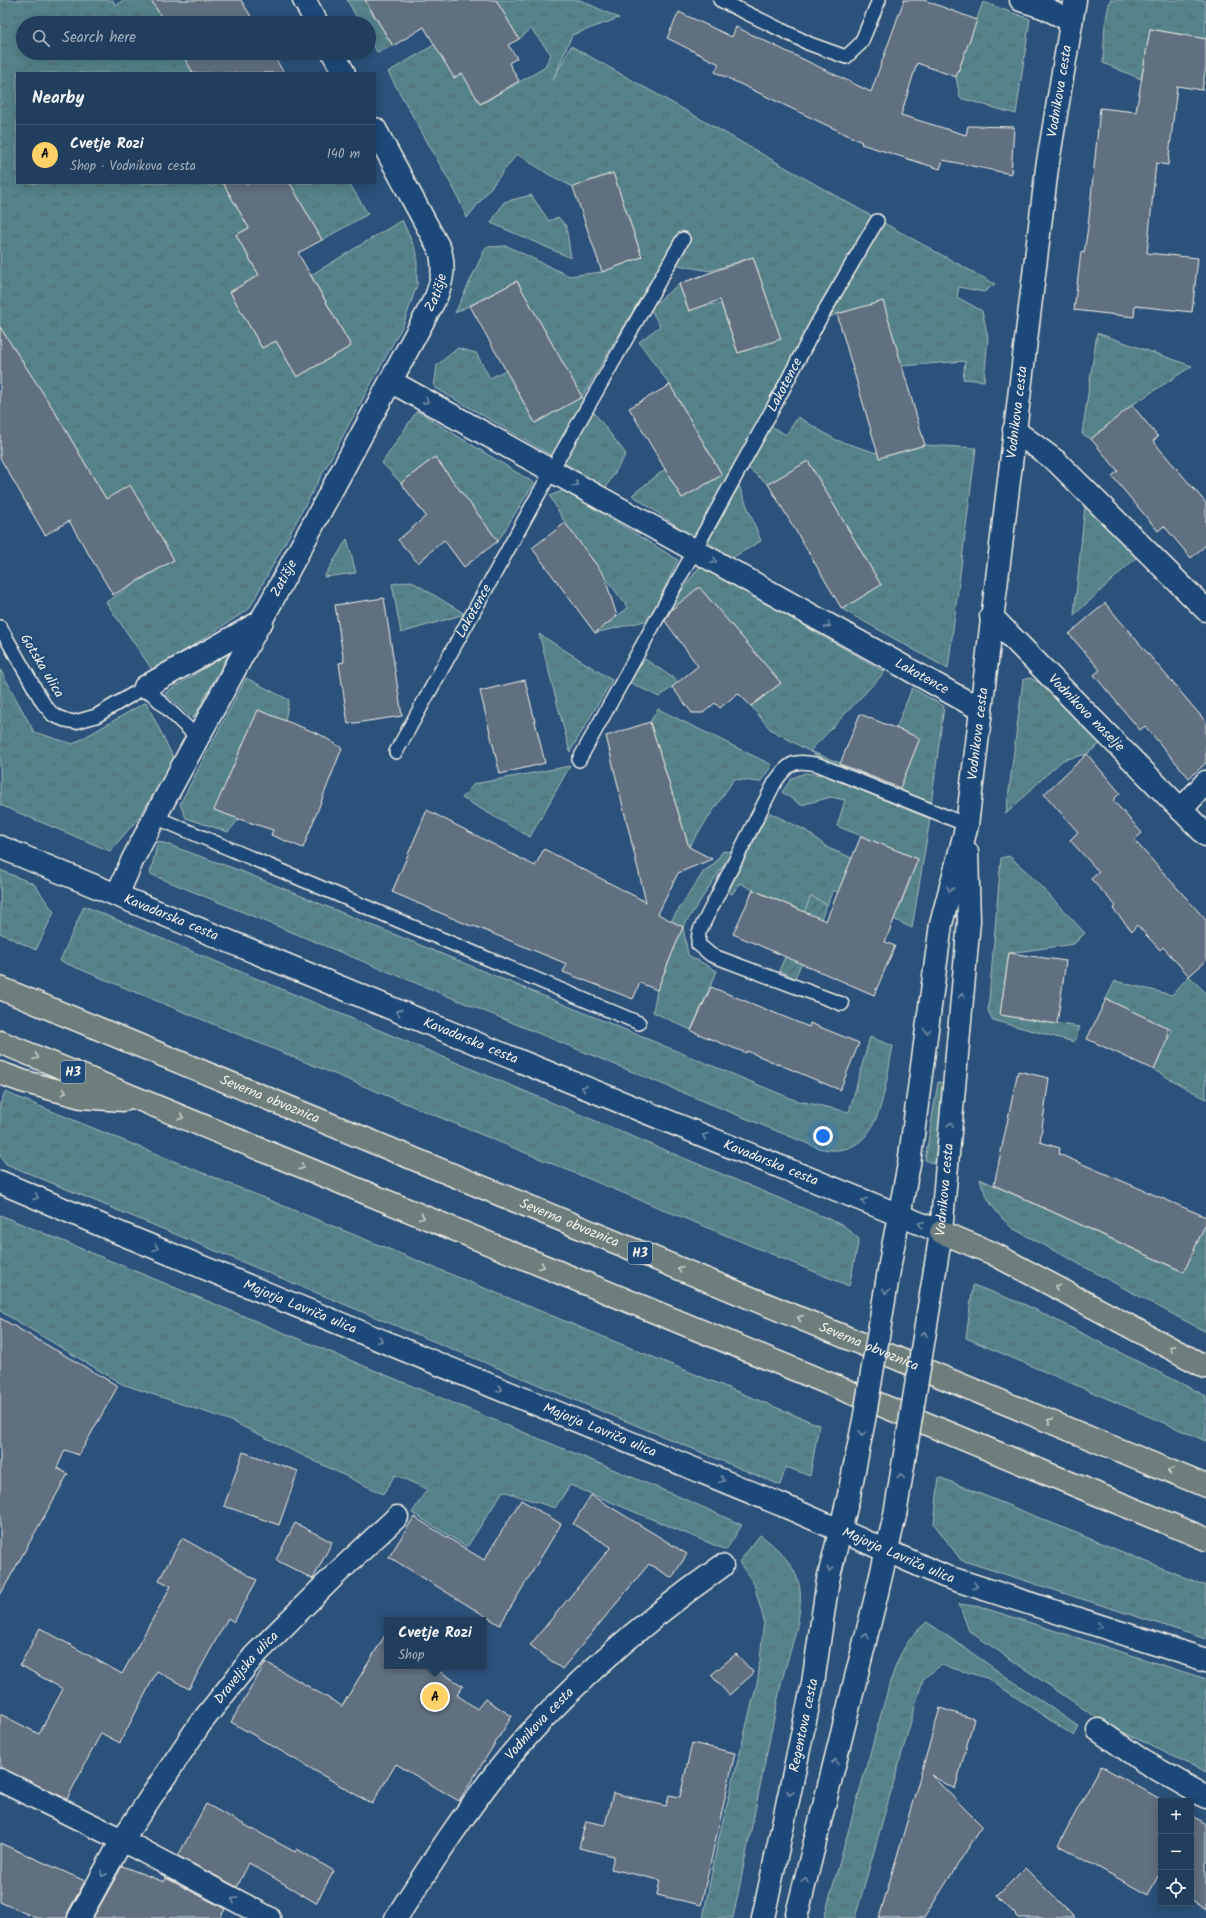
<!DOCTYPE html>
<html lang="en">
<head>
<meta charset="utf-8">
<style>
	body { margin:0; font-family:Kalam,sans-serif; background:#294562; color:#f1f3f6 }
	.controls { position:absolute; right:12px; bottom:12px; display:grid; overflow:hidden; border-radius:0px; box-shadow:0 2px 10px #0003 }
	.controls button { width:36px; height:36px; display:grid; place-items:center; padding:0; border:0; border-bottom:1px solid #3e5772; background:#213e5c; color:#f1f3f6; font:20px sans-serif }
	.you { position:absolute; left:823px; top:1136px; width:14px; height:14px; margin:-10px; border:3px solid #fff; border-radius:50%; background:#1a73e8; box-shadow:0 0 0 6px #1a73e833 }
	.badge { display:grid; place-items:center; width:26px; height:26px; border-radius:50%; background:#ffd166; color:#111; font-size:13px; font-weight:700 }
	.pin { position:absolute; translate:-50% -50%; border:2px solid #fff; box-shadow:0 1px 4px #0006 }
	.popup { position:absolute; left:384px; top:1617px; width:102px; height:52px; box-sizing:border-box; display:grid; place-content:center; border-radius:0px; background:#213e5c; filter:drop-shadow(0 1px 3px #0005); font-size:13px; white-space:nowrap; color:#a2aebb }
	.popup b { font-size:15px; color:#f1f3f6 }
	.popup::after { content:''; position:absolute; left:50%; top:100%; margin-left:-8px; border:8px solid transparent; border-top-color:#213e5c }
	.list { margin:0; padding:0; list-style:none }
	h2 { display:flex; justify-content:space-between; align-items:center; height:52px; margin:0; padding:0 16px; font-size:17px }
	h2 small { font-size:13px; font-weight:400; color:#a2aebb }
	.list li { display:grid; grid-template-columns:26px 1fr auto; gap:12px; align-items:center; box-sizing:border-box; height:60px; padding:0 16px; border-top:1px solid #3e5772 }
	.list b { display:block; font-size:15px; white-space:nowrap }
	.list p { margin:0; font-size:13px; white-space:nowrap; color:#a2aebb }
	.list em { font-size:13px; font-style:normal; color:#a2aebb }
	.icon { flex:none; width:22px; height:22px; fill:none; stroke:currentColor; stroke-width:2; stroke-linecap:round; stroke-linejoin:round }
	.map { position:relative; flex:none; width:1206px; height:1918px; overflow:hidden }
	.search { position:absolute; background:#213e5c; box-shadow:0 2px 10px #0003; left:16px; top:16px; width:360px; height:44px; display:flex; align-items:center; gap:10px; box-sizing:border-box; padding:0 14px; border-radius:22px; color:#a2aebb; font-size:15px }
	.panel { position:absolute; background:#213e5c; box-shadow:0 2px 10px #0003; left:16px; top:72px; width:360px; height:112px; border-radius:0px }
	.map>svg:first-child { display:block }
	.grass { fill:url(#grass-tufts); stroke:#a5baba }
	.garden { fill:url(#garden-furrows); stroke:#a5baba }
	.building { fill:#617081; stroke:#f4f1e8 }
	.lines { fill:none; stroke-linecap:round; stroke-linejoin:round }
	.service-casing { stroke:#f4f1e8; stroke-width:16 }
	.minor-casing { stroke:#f4f1e8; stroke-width:25 }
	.tertiary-casing { stroke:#f4f1e8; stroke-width:25 }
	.trunk-casing { stroke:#f4f1e8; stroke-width:25 }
	.service { stroke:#1f4a7a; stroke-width:13 }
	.minor { stroke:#1f4a7a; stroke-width:22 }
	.tertiary { stroke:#1f4a7a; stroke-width:22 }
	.trunk { stroke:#6d7e7c; stroke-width:22 }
	.tertiary-bridge-casing { stroke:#f4f1e8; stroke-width:25; stroke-linecap:butt }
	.tertiary-bridge { stroke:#1f4a7a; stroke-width:22 }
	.oneway { stroke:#748da6 }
	.oneway2 { stroke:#cccec8 }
	.labels { text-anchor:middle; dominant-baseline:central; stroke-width:4; stroke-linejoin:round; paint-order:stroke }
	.shield { fill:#1f4a7a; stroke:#b4bfc7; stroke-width:1 }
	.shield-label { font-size:13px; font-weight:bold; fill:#f4f1e8 }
	.street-label { font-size:14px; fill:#f4f1e8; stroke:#1f4a7a }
</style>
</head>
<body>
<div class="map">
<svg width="1206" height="1918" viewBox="0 0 1206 1918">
	<defs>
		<pattern id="grass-tufts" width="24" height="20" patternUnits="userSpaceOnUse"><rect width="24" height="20" fill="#56828b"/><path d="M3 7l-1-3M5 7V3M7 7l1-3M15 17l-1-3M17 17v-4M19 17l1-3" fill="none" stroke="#50686c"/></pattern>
		<pattern id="garden-furrows" width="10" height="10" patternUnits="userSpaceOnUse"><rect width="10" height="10" fill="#56828b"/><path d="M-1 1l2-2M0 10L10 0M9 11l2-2" fill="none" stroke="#50686c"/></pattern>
	</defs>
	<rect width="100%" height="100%" fill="#2c527b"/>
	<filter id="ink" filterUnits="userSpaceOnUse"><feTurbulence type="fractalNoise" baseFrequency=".025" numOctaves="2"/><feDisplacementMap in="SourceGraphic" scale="8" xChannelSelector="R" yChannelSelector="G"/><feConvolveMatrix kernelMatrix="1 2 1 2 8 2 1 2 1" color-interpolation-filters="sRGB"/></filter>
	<g filter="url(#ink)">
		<path class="grass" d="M0 0H113L115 5 124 0H151L165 23H23V53H182L193 73H17V183H208L211 187 218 183H223L249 228 236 235 259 275 230 292 262 348 276 341 297 377 351 346 311 275 402 220 417 253V285L404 323 249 609 153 671 106 602 173 560 106 499 52 407 0 344Z
			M347 0H370L366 3 393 46 377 52 369 38V23H360Z
			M496 0H580L619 18 572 35 553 80 571 46C713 125 852 207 995 284L984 292 959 287 957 297 982 311 988 337 984 381 963 379 965 361 902 366 837 314 819 322 772 410 711 506 694 538 632 495 665 469 682 498 722 475 670 385 639 342 660 326 650 308 679 284 689 311 705 305 721 304 738 353 780 337 753 257 710 271 662 262 582 397 626 454 605 489 558 459 434 387 437 365 458 348 476 353 490 378 506 370 535 423 581 397 517 281 455 313 486 247 507 246 569 276 602 272 642 257 613 173 573 187 548 174 517 154 467 218 456 193 388 72 434 45 462 73 481 104 544 68 551 54 531 29 519 39Z
			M1110 0H1205L1206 39 1151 29 1141 79 1103 63 1105 24Z
			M983 2 1030 19 1016 114 960 98 956 77Z
			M290 183H349L368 214 322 240Z
			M531 195 549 221 558 217 566 226 571 258 491 223 504 202Z
			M1097 333 1192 366 1132 405 1091 439 1082 434Z
			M417 411 534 483 498 541 435 457 401 483 382 463Z
			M798 417 836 440 886 456 925 445 976 448 948 669 842 609 881 585 808 461 768 484 748 468 770 425 786 435Z
			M739 486 761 541 730 559 708 542Z
			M564 490 678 560 649 620 595 633 628 608 565 523 550 496Z
			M1085 505 1137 557 1074 615Z
			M347 539 356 573 324 577Z
			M700 566 885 672 810 751 900 787 920 738 896 729 912 688 944 706 931 805 835 766 770 729 751 706 781 683 699 588 662 617Z
			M411 581 465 614 401 633 392 584Z
			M539 634 612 680 570 752Z
			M229 653 193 719 165 693Z
			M645 659 679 682 659 697 629 682Z
			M0 669 34 732 73 744 146 702 175 761 137 820 110 851 0 805Z
			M246 678 289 700 285 721 215 810 239 819 228 832 186 818 180 804Z
			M1030 678 1044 685 1105 740 1087 754 1063 760 1045 776 1006 814 1023 680Z
			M658 709 772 765 760 782 734 779 689 847 650 722Z
			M570 766 530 837 462 798 474 784Z
			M805 773 824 775 930 819 912 928 833 890 827 905 811 897 805 912 753 890 740 883 732 894 728 892 764 821 770 813 805 830 828 848 852 858 842 883 900 906 918 859 837 826 845 800 831 797 801 805 782 792 792 778Z
			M158 841 241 871 795 1100 849 1112 870 1037 893 1046C884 1089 881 1164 818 1148L150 874Z
			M723 851 732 852 683 927 688 955 717 971 691 1030 653 1012 657 990 683 927 671 921 704 871 713 865Z
			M1009 856 1027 872 1085 933 1074 944 1009 953 1000 1015 1080 1027 1074 1042 993 1020 988 1011 1001 858Z
			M0 870 34 884 54 912 36 950 0 933Z
			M84 906 843 1225 859 1239 849 1286 60 961Z
			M1189 976 1206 993V1099L1154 1070 1172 1030 1106 999 1115 981 1172 995Z
			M938 1082 944 1083 935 1164 925 1160Z
			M5 1092 819 1425 810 1476 786 1467 780 1485 6 1164 0 1156V1105Z
			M980 1179 1183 1272 1206 1223V1332L1012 1228C996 1213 986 1200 980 1179Z
			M0 1215 687 1500 742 1525 726 1550 570 1485 555 1508 503 1491 467 1547 412 1513 427 1489 395 1475 383 1494 229 1420 122 1384 0 1311Z
			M973 1285 1026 1305 1206 1396V1441L966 1338Z
			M939 1477 1206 1586V1639L961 1560 934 1524Z
			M760 1535C778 1548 797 1566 800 1590 803 1619 788 1655 781 1684 765 1762 749 1840 733 1918H703L718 1841 758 1679 764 1621 754 1584 739 1562Z
			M959 1604 981 1607 1206 1679V1772L1106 1724 969 1631Z
			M927 1622 1079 1727 1074 1736 987 1678 941 1665 923 1679 855 1918H824L890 1682C899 1656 905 1640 927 1622Z"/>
		<path class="garden" d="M811 896 827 905 795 978 779 971Z"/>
		<path class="building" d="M151 0H241L255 23H165Z
			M365 0H496L519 39 508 45 517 58 509 63 519 81 480 104 462 73 454 78 424 27 393 46Z
			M904 0H924L977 20 956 77 917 63 901 115 966 135 968 126 1014 127 1011 174 943 160 940 169 861 144 862 142 715 72 719 64 667 38 679 12 732 37 736 27 871 92Z
			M1150 29 1206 39V67L1202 90 1177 86 1168 165 1156 163 1147 253 1198 258 1192 312 1135 306 1134 317 1074 310 1081 252 1084 253 1088 227 1100 108 1136 112Z
			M182 53H272L284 73H193Z
			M613 173 642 257 602 272 573 187Z
			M223 183H290L322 240 298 253 351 346 297 377 276 341 262 348 230 292 259 275 236 235 249 228Z
			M753 257 781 339 738 353 720 300 689 311 679 284Z
			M517 281 582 397 535 423 470 306Z
			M883 301 925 445 879 458 837 314Z
			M0 327 52 407 106 499 130 485 174 560 113 595 69 521 45 535 0 458Z
			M670 385 722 475 682 498 629 408Z
			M1132 405 1158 437 1153 441 1206 503V545L1191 558 1164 526 1158 531 1112 476 1118 471 1091 439Z
			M435 457 498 541 464 567 444 540 418 563 398 540 426 516 401 483Z
			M808 461 881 585 842 609 768 484Z
			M565 523 604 575 617 616 595 633 532 548Z
			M699 587 781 683 751 706 738 693 720 708 715 703 703 713H692L672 687 698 666 665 621 671 610Z
			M384 598 402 716 348 724 339 663 344 662 335 605Z
			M1105 603 1206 722V763L1189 778 1145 726 1140 730 1094 675 1100 670 1069 634Z
			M525 680 545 763 500 774 480 691Z
			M258 710 319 734 342 748 303 848 271 835 273 830 239 819 214 810Z
			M860 714 920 738 900 788 840 764Z
			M650 722 689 847 712 859 678 873 658 914 683 927 657 990 640 983 633 999 563 972 567 964 474 926 473 927 392 892 427 810 535 866 544 849 646 902 606 736Z
			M1087 754 1120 793 1113 800 1142 833 1134 840 1206 920V961L1189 976 1163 947 1160 950 1137 925 1132 931 1113 909 1116 906 1091 879 1099 872 1070 840 1078 832 1044 794Z
			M861 836 918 859 885 942 895 946 874 995 733 934 753 890 826 921Z
			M1009 953 1066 961 1057 1024 1000 1015Z
			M711 987 809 1027 810 1023 859 1043 840 1090 747 1051 746 1053 691 1031Z
			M1106 999 1168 1028V1038L1154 1070 1087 1039Z
			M1018 1071 1049 1078 1040 1142 1060 1148 1059 1154 1206 1217V1223L1184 1272 994 1185Z
			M0 1318 118 1386 79 1455 65 1450 57 1468 68 1474 0 1595Z
			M243 1452 298 1471 279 1525 224 1506Z
			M591 1495 687 1554 672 1578 649 1564 562 1669 530 1645 611 1547 573 1524Z
			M521 1500 561 1524 500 1625 389 1557 414 1517 484 1560Z
			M295 1523 332 1542 313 1579 276 1560Z
			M182 1538 257 1580 234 1622 228 1618 189 1689 157 1671 120 1743 101 1733 67 1799 0 1768V1714L39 1734 63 1689 20 1665 40 1628 122 1674 171 1586 159 1580Z
			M387 1632V1666H431L463 1686 457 1695 477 1709 485 1699 512 1716 459 1801 396 1764 372 1804 231 1722 266 1662 342 1706Z
			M736 1654 754 1673 729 1695 711 1675Z
			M940 1708 974 1719 955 1789 931 1775 982 1826 924 1918H879Z
			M692 1743 735 1753 701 1905 657 1895 660 1880 611 1869 614 1856 579 1848 586 1821 605 1825 613 1793 666 1806 669 1795 680 1797Z
			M1101 1766 1164 1801H1161V1878L1158 1876 1148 1895 1058 1845Z
			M206 1804 295 1852 297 1849 334 1871 316 1903 249 1863 237 1887 178 1856Z
			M1191 1816 1206 1824V1910L1191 1899Z
			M0 1843 85 1881 68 1912 67 1918H36L0 1902Z
			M122 1866 164 1882 166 1878 225 1909 220 1918H93Z
			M1025 1868 1075 1918H1019L997 1896Z"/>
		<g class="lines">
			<g class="service-casing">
				<g id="service">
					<path d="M720 0 810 44 846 57 861 43 879 0"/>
					<path d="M0 627 43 703 53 715 65 720 75 722 96 716 145 687 198 738"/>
					<path id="s1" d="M396 752 558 459 683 239"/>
					<path id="s2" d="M579 760 772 410 818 322 877 221"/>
					<path d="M155 817 639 1023"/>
					<path d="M842 1004 711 955 698 944 699 932 775 782C789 762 795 759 819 765L967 825"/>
				</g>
			</g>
			<g class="minor-casing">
				<g id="minor">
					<path d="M304 0 317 23"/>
					<path d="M1021 0 1043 7 1071 21"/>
					<path d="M333 53 344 73"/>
					<path id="s3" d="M392 382 980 709"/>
					<path d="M1014 430 1056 461 1206 610"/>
					<path id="s4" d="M991 616 1206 835"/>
					<path d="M145 687 262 621"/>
					<path d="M1181 810 1206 782"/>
					<path id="s5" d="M117 895 133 859 155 817 436 297C442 281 445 267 440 250L375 129"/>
					<path d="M1098 1730 1143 1761 1206 1797"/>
					<path d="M0 1780 122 1840 269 1918"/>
					<path id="s6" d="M79 1918 122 1840 200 1724 254 1656 333 1577 397 1517"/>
					<path id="s7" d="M396 1918C428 1869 460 1819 496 1773 558 1695 640 1624 722 1566"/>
				</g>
			</g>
			<g class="tertiary-casing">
				<g id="tertiary">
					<path id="s8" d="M0 847 495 1051 941 1232"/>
					<path id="s9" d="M0 1182 117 1232 782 1505 944 1576 1206 1660"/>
					<path id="s10" d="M892 1252 909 1164 941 924 967 825 1047 168 1075 0"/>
					<path id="s11" d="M935 1270 941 1232 969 921 967 852"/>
					<path id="s12" d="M763 1918 813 1683 828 1580 849 1495"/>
					<path d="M796 1918 876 1597 895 1515"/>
				</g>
			</g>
			<g class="trunk-casing">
				<g id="trunk">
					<path id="s13" d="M0 988 1206 1486"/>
					<path d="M0 1042 1206 1539"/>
					<path d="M0 1073 22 1081 81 1097 123 1100"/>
					<path d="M941 1232 992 1253 1206 1367"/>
				</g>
			</g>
			<use href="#service" class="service"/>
			<use href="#minor" class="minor"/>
			<use href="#tertiary" class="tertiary"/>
			<use href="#trunk" class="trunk"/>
			<g class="tertiary-bridge-casing">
				<path id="tertiary-bridge" d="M849 1495 865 1415 892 1252
					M895 1515 935 1270"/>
			</g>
			<use href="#tertiary-bridge" class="tertiary-bridge"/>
		</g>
		<defs><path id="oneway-chevron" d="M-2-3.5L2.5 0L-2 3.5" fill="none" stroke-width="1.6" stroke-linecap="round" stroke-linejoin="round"/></defs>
		<g class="oneway">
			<use href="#oneway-chevron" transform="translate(426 401) rotate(29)"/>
			<use href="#oneway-chevron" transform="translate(576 484) rotate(29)"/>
			<use href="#oneway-chevron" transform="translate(714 561) rotate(29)"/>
			<use href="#oneway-chevron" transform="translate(828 625) rotate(29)"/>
			<use href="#oneway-chevron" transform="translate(950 889) rotate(104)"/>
			<use href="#oneway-chevron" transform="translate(962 996) rotate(-85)"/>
			<use href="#oneway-chevron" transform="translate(399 1012) rotate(-158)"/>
			<use href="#oneway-chevron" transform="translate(927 1031) rotate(98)"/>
			<use href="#oneway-chevron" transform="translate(584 1088) rotate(-158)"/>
			<use href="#oneway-chevron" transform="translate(950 1125) rotate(-85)"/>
			<use href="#oneway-chevron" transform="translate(705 1136) rotate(-158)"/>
			<use href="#oneway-chevron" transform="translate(36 1197) rotate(23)"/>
			<use href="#oneway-chevron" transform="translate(864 1201) rotate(-157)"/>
			<use href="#oneway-chevron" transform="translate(921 1224) rotate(-159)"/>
			<use href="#oneway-chevron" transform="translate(156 1248) rotate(22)"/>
			<use href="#oneway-chevron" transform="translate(886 1291) rotate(99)"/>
			<use href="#oneway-chevron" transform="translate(924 1334) rotate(-80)"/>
			<use href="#oneway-chevron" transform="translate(380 1340) rotate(22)"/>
			<use href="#oneway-chevron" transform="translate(500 1389) rotate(22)"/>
			<use href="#oneway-chevron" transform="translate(862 1433) rotate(102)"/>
			<use href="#oneway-chevron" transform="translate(901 1476) rotate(-81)"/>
			<use href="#oneway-chevron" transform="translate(722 1480) rotate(22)"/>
			<use href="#oneway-chevron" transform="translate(830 1569) rotate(103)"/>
			<use href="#oneway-chevron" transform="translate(975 1586) rotate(18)"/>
			<use href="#oneway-chevron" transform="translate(1099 1626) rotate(18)"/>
			<use href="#oneway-chevron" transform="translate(866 1636) rotate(-76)"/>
			<use href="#oneway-chevron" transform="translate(835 1762) rotate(-76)"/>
			<use href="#oneway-chevron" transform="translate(790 1793) rotate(102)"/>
			<use href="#oneway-chevron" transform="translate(103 1874) rotate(119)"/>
			<use href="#oneway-chevron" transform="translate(805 1880) rotate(-76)"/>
			<use href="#oneway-chevron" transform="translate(234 1900) rotate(-152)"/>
		</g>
		<g class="oneway2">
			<use href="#oneway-chevron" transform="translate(36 1057) rotate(22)"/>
			<use href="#oneway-chevron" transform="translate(64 1092) rotate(15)"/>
			<use href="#oneway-chevron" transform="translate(181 1117) rotate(23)"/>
			<use href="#oneway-chevron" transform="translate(302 1167) rotate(23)"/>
			<use href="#oneway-chevron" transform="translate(422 1217) rotate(23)"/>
			<use href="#oneway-chevron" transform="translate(542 1266) rotate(23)"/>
			<use href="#oneway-chevron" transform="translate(680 1269) rotate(-158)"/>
			<use href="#oneway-chevron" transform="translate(1057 1287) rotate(-152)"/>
			<use href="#oneway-chevron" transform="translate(800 1318) rotate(-158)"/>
			<use href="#oneway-chevron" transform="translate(1172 1348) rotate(-152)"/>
			<use href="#oneway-chevron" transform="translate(1050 1421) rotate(-158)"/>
			<use href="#oneway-chevron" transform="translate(1170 1471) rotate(-158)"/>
		</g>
	</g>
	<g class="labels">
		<g class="shield">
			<rect x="61" y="1061" width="24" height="22" rx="3"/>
			<rect x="628" y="1242" width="24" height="22" rx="3"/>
		</g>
		<g class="shield-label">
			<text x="73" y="1072">H3</text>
			<text x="640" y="1253">H3</text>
		</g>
		<g class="street-label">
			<text stroke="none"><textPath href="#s10" startOffset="1174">Vodnikova cesta</textPath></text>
			<text stroke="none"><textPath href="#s5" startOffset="682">Zatišje</textPath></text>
			<text stroke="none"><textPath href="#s2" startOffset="428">Lakotence</textPath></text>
			<text stroke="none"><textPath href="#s10" startOffset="850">Vodnikova cesta</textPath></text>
			<text stroke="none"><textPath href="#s5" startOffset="358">Zatišje</textPath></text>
			<text stroke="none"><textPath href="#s1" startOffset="161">Lakotence</textPath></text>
			<text transform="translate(42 666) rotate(59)">Gotska ulica</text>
			<text stroke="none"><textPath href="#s3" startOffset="606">Lakotence</textPath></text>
			<text stroke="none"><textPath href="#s4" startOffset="136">Vodnikovo naselje</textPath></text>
			<text stroke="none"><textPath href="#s10" startOffset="526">Vodnikova cesta</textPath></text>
			<text stroke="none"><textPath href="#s8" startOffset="185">Kavadarska cesta</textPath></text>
			<text stroke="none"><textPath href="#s8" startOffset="509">Kavadarska cesta</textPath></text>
			<text stroke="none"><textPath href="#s13" startOffset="292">Severna obvoznica</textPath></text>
			<text stroke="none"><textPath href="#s8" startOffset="833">Kavadarska cesta</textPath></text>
			<text stroke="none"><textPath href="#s11" startOffset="81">Vodnikova cesta</textPath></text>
			<text stroke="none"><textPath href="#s13" startOffset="616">Severna obvoznica</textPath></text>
			<text stroke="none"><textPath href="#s9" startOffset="325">Majorja Lavriča ulica</textPath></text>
			<text stroke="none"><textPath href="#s13" startOffset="940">Severna obvoznica</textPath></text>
			<text stroke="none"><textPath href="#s9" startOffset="649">Majorja Lavriča ulica</textPath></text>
			<text stroke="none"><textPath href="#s9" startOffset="973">Majorja Lavriča ulica</textPath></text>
			<text stroke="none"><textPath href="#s6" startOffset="302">Draveljska ulica</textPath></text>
			<text stroke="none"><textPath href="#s7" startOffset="242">Vodnikova cesta</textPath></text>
			<text stroke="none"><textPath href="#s12" startOffset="197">Regentova cesta</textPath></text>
		</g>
	</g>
</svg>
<div class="controls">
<button>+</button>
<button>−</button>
<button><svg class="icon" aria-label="locate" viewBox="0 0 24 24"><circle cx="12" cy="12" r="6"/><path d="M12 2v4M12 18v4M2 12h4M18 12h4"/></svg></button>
</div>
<div class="you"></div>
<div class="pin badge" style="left:435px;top:1697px">A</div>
<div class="popup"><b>Cvetje Rozi</b>Shop</div>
<div class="search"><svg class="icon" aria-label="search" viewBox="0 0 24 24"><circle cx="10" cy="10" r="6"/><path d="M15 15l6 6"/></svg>Search here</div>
<section class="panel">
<h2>Nearby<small></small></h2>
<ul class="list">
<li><span class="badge">A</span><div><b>Cvetje Rozi</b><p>Shop · Vodnikova cesta</p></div><em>140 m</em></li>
</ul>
</section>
</div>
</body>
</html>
